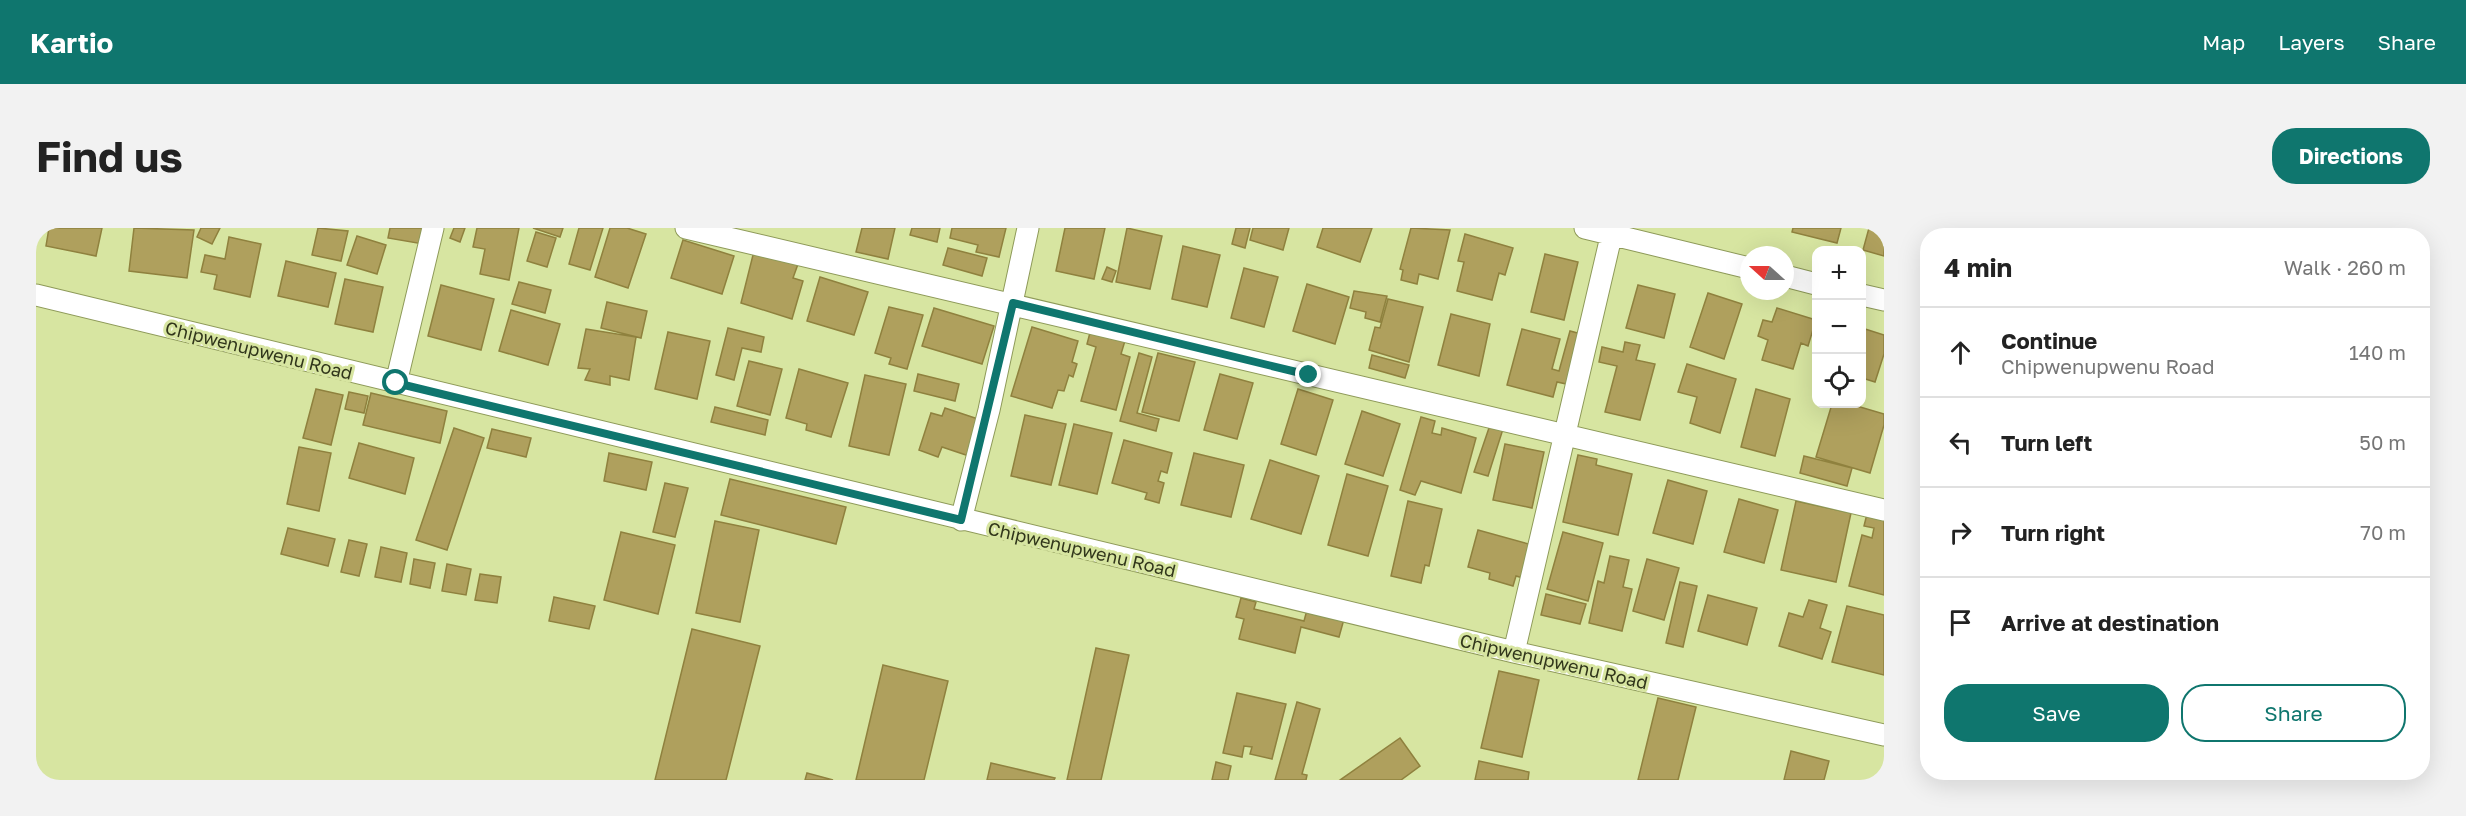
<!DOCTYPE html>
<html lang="en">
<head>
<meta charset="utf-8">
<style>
	body { margin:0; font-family:"Golos Text",sans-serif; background:#f2f2f2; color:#222 }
	.controls { position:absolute; right:18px; top:18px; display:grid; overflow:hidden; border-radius:12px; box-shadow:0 6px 24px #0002 }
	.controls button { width:54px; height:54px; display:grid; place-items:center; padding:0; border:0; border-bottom:2px solid #e0e0e0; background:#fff; color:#222; font:30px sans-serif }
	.compass { position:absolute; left:1704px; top:18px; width:54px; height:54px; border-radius:50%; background:#fff; box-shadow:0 6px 24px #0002; rotate:291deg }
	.stop { position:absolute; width:18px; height:18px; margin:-14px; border:4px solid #0f766e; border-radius:50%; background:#fff }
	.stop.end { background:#0f766e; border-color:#fff; box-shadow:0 2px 6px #0008 }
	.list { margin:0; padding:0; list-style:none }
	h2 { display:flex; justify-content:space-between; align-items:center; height:78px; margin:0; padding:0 24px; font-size:26px }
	h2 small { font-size:20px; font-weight:400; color:#767676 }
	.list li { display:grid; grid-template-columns:39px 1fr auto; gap:18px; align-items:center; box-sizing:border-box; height:90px; padding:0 24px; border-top:2px solid #e0e0e0 }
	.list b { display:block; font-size:22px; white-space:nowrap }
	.list p { margin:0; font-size:20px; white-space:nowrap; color:#767676 }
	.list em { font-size:20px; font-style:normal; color:#767676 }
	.actions { display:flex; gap:12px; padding:18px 24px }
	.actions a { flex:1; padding:14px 0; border:2px solid #0f766e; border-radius:24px; text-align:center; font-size:21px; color:#0f766e }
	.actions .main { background:#0f766e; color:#fff }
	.icon { flex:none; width:33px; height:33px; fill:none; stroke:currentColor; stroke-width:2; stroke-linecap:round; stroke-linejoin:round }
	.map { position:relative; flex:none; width:1848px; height:552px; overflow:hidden; border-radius:24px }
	header { display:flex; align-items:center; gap:36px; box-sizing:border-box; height:84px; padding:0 30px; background:#0f766e; color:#fff }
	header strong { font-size:28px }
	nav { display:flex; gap:33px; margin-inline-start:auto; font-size:21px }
	.intro { display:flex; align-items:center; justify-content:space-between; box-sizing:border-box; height:144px; padding:0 36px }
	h1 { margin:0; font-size:42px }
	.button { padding:15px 27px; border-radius:24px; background:#0f766e; color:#fff; font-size:21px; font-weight:700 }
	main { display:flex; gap:36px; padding:0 36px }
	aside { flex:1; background:#fff; border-radius:24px; box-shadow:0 6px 24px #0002 }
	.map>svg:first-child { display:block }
	.building { fill:#afa05d; stroke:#8f813e; stroke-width:1.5 }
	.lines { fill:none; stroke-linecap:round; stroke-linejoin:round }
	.street-casing { stroke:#8e9a59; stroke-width:23 }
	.street { stroke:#fff; stroke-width:21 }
	.route { stroke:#0f766e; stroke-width:8 }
	.labels { text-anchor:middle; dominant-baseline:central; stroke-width:6; stroke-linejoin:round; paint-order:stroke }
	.street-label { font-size:18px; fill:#31361b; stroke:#d7e5a1 }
</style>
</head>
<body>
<header>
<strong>Kartio</strong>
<nav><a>Map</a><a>Layers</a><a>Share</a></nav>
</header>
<div class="intro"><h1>Find us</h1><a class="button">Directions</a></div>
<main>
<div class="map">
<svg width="1848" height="552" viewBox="0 0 1848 552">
	<rect width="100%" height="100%" fill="#d7e5a1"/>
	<path class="building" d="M13 0H66L60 28 10 18Z
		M98 0 158 2 151 50 93 43Z
		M165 0H184L176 16 161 9Z
		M282 0 312 3 305 33 276 27Z
		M354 0H390L387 16 352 10Z
		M418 0H429L424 14 414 10Z
		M441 0H483L473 52 444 46 449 21 437 19Z
		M497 0H527L524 9Z
		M543 0H567L554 42 533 36Z
		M574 0H591L610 6 592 60 559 49Z
		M826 0H859L852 31 820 24Z
		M876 0H904L901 14 874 7Z
		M916 0H970L963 29 940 24 942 17 914 10Z
		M1029 0H1069L1058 51 1020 43Z
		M1091 0 1126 8 1114 61 1080 54Z
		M1200 0H1214L1209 20 1196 16Z
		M1217 0H1253L1247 22 1214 12Z
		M1287 0H1336L1324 34 1281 19Z
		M1375 0 1414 2 1402 51 1383 46 1381 56 1365 52 1367 42 1364 41Z
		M1757 0H1805L1801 15 1756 4Z
		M1833 0H1848V28L1827 22Z
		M500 4 520 10 511 39 491 33Z
		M1429 6 1477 20 1469 47 1463 45 1456 72 1421 63 1428 34 1422 33Z
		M321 8 350 17 341 46 311 37Z
		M193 9 225 16 214 69 178 61 181 47 165 44 169 27 189 31Z
		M647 12 698 28 686 66 635 50Z
		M1147 18 1184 27 1171 79 1136 71Z
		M912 20 951 30 946 48 907 37Z
		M718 23 762 36 757 50 767 53 756 91 705 75Z
		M1509 26 1542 34 1528 92 1495 84Z
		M250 33 300 45 292 79 242 68Z
		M1071 39 1080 43 1076 54 1066 51Z
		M1208 40 1242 49 1228 99 1195 90Z
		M784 49 832 64 818 107 771 93Z
		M309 51 347 59 337 104 299 96Z
		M483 54 515 62 509 85 476 76Z
		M1271 56 1313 69 1299 116 1257 103Z
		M405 57 458 71 445 122 392 108Z
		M1602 57 1639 66 1628 110 1590 100Z
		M1318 63 1351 68 1344 94 1329 90 1330 84 1314 80Z
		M1672 65 1706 76 1688 131 1654 119Z
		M1352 71 1387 79 1373 134 1333 122 1339 99 1344 100Z
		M571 74 611 83 605 110 565 100Z
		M853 79 887 87 871 141 853 136 855 130 839 125Z
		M898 80 958 98 946 136 886 118Z
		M1741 80 1780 92 1772 118 1765 115 1757 141 1726 132 1732 112 1722 108 1727 92 1736 94Z
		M475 82 524 96 512 137 463 123Z
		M1415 86 1454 96 1443 148 1402 137Z
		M1056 97 1091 106 1085 126 1094 129 1080 182 1045 173 1060 119 1051 116Z
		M996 99 1042 113 1036 134 1041 136 1037 149 1033 147 1028 163 1022 162 1016 180 975 168Z
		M692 100 728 109 725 124 706 120 698 152 680 147Z
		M1826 100 1848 107V126L1839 154 1826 150Z
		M550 101 600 109 593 152 574 148V157L549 152 554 141 542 140Z
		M1486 101 1524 111 1516 141 1523 143 1534 103 1549 107 1535 157 1521 154 1517 169 1471 157Z
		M632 104 674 113 661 171 619 161Z
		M1589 114 1604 117 1600 132 1619 136 1604 192 1569 184 1581 138 1563 134 1566 119 1587 124Z
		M1103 125 1116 129 1101 185 1123 191 1120 203 1084 193Z
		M1122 125 1159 134 1143 193 1106 184Z
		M1336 127 1373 137 1369 150 1333 140Z
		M713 133 746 141 734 187 701 178Z
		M1651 136 1700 151 1684 205 1654 195 1661 169 1642 164Z
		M763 141 812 155 795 209 770 202 771 196 750 190Z
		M882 146 923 156 919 173 878 163Z
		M1184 146 1217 155 1201 211 1168 202Z
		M829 147 870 156 853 227 813 218Z
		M280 161 307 167 295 217 267 210Z
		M1262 161 1297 172 1280 227 1245 216Z
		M1720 161 1754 171 1739 228 1705 219Z
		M313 164 332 168 328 185 309 181Z
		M335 165 411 183 404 215 327 197Z
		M1796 176H1814L1848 186V197L1834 245 1780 229Z
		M679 179 732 192 729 207 675 194Z
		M909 180 948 193 936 229 906 219 902 229 883 222 895 185 906 188Z
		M1326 183 1364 196 1347 248 1309 236Z
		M989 187 1030 196 1015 257 975 248Z
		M1385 189 1399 193 1396 205 1405 207 1406 200 1440 210 1425 265 1385 253 1379 267 1364 262Z
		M1038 196 1076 205 1061 266 1023 257Z
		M1454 197 1467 201 1452 248 1438 244Z
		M418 200 448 210 411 322 380 312Z
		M456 201 495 210 490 229 451 220Z
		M1088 212 1136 225 1131 245 1125 243 1122 253 1128 255 1123 275 1109 271 1111 265 1076 255Z
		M323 215 378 230 369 266 313 250Z
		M1469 216 1508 224 1496 280 1457 272Z
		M263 219 295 225 283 283 251 276Z
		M573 225 616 234 610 262 568 253Z
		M1158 225 1208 237 1195 289 1145 277Z
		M1542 227 1561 231 1560 237 1596 246 1582 307 1527 294Z
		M1768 228 1816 240 1811 258 1764 245Z
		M1234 232 1283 248 1265 306 1215 291Z
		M1311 246 1352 258 1332 328 1292 317Z
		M694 251 810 279 800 316 685 287Z
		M1632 252 1671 263 1657 316 1617 305Z
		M629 255 652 260 639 309 617 304Z
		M1703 271 1742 282 1728 335 1688 324Z
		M1372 273 1406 281 1393 338 1389 337 1385 355 1355 348Z
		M1760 273 1815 285 1800 354 1745 342Z
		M1832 282 1848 286V367L1813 358 1826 307 1836 310 1838 300 1828 298Z
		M679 293 723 302 704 394 660 385Z
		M252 300 299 311 292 338 245 326Z
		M1442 302 1496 317 1487 350 1480 348 1477 358 1453 351 1454 345 1432 339Z
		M585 304 639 317 622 386 568 372Z
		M1527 304 1567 315 1552 373 1511 361Z
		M313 312 331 316 323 348 305 344Z
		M345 319 371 325 365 354 339 349Z
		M1574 328 1593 332 1587 359 1596 361 1586 403 1553 395 1562 353 1568 355Z
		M378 331 399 335 394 360 374 356Z
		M1611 331 1643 340 1628 392 1597 383Z
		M411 336 435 341 430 367 406 363Z
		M444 346 465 349 461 375 439 372Z
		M1644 354 1661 358 1647 419 1630 415Z
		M1510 366 1550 376 1544 396 1505 387Z
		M1672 367 1721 380 1711 417 1662 403Z
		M518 369 559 378 553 401 513 393Z
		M1205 370 1220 374 1218 381 1268 393 1271 382 1308 391 1303 409 1265 399 1259 425 1203 411 1208 391 1200 389Z
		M1773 372 1791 377 1784 400 1795 404 1786 431 1743 418 1753 385 1767 389Z
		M1811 378 1848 387V447L1796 434Z
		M656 401 724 418 690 552H619Z
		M1060 420 1093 427 1065 552H1031Z
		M847 437 912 453 888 552H820Z
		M1463 443 1503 452 1486 529 1445 520Z
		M1201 465 1250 476 1236 531 1214 526 1216 519 1208 518 1206 529 1187 525Z
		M1622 470 1660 479 1642 552H1602Z
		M1261 474 1284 481 1266 546 1271 547 1270 552H1239Z
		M1364 510 1384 538 1365 552H1304Z
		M1755 523 1793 533 1788 552H1748Z
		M1443 533 1493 544 1492 552H1439Z
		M1180 534 1195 538 1192 552H1176Z
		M955 535 1019 550 1018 552H951Z
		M771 545 797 552H769Z"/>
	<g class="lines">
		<g class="street-casing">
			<path id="street" d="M650 0 1848 282
				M1549 0 1713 40
				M1749 48 1780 56
				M0 67 1478 424 1848 507
				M1826 67 1848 72
				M360 155 397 0
				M925 292 953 182 992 0
				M1478 424 1577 0"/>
		</g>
		<use href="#street" class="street"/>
	</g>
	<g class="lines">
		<path class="route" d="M360 155 925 292 977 75 1273 147"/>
	</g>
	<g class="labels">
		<g class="street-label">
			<text transform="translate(223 122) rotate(14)">Chipwenupwenu Road</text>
			<text transform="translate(1046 321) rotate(13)">Chipwenupwenu Road</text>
			<text transform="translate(1518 433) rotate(13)">Chipwenupwenu Road</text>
		</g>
	</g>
</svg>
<div class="controls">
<button>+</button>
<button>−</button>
<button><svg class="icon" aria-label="locate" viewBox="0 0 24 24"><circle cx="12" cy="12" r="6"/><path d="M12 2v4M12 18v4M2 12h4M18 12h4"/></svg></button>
</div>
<svg class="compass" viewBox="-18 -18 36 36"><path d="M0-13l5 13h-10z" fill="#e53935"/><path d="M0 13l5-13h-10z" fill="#767676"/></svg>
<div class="stop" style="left:360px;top:155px"></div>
<div class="stop end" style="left:1273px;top:147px"></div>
</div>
<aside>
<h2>4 min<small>Walk · 260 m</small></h2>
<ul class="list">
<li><svg class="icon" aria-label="ahead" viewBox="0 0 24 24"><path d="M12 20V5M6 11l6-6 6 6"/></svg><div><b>Continue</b><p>Chipwenupwenu Road</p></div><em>140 m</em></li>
<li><svg class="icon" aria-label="left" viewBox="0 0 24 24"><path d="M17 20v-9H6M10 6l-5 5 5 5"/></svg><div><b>Turn left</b></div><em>50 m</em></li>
<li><svg class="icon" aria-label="right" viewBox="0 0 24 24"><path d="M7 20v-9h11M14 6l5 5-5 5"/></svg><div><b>Turn right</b></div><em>70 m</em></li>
<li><svg class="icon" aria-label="arrive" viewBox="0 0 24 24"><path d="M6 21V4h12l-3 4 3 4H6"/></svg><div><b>Arrive at destination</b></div></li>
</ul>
<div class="actions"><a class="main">Save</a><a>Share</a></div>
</aside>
</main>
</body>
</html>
